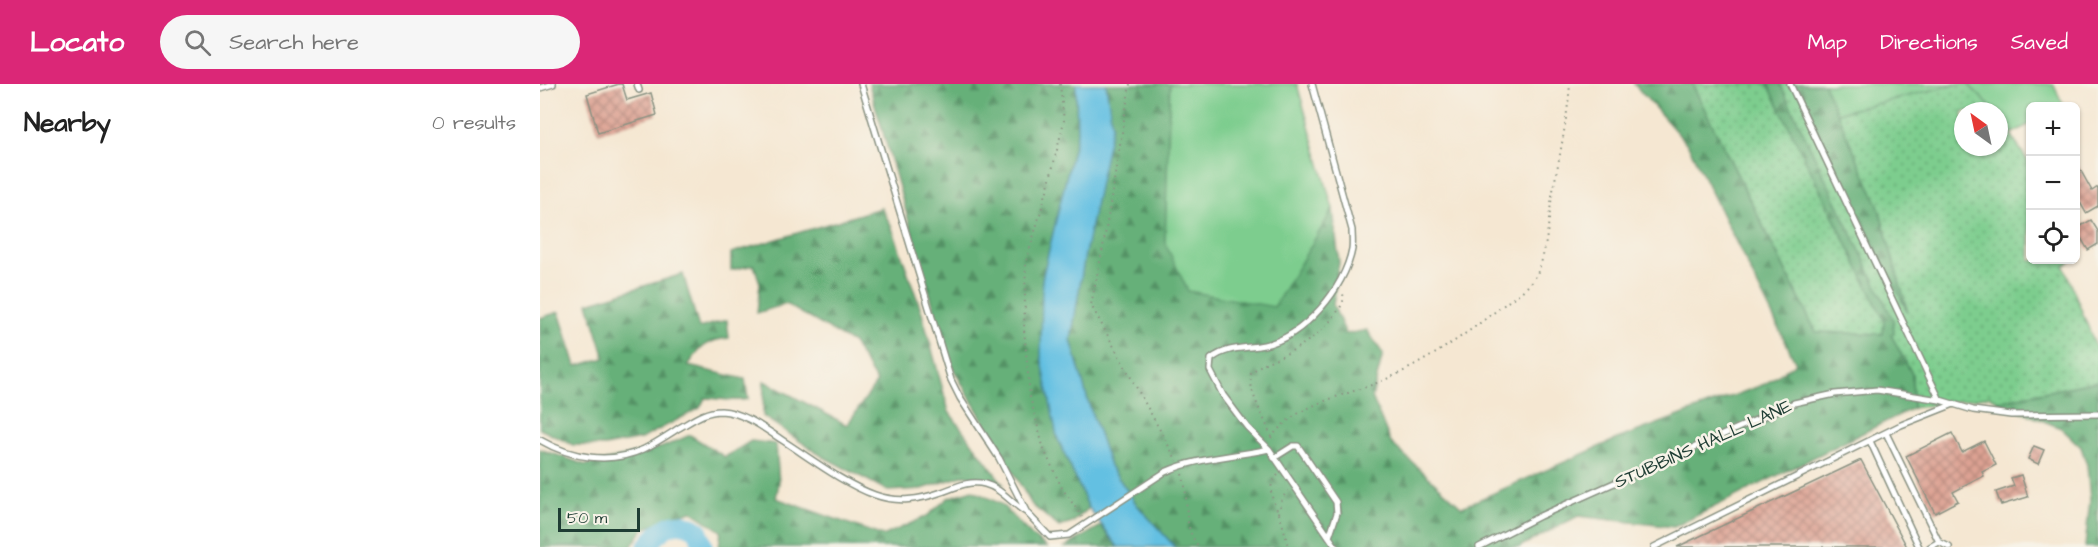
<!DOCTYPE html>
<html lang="en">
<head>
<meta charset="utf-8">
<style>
	body { margin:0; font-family:"Architects Daughter",sans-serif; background:#f6f6f6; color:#222 }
	.controls { position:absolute; right:18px; top:18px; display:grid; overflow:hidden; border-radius:9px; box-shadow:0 2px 4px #0004 }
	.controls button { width:54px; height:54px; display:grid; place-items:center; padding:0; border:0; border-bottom:2px solid #e0e0e0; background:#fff; color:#222; font:30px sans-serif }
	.compass { position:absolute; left:1414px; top:18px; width:54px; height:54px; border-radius:50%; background:#fff; box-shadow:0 2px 4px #0004; rotate:327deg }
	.scale { position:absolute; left:18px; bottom:15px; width:82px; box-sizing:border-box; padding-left:6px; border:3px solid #1f3d34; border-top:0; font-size:16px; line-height:21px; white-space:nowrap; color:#1f3d34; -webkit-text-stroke:4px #f7f3e8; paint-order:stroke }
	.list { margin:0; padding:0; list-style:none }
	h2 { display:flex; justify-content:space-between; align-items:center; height:78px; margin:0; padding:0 24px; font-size:26px }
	h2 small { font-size:20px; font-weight:400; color:#767676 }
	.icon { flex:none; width:33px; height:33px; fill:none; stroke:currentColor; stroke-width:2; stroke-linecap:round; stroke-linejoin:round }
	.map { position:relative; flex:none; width:1558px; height:463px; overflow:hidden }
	header { display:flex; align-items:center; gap:36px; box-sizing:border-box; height:84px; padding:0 30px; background:#db2777; color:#fff }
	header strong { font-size:28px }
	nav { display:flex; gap:33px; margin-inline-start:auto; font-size:21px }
	.search { width:420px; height:54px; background:#f6f6f6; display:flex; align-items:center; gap:15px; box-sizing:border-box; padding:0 21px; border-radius:33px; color:#767676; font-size:22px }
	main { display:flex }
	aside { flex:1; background:#fff }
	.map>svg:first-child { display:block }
	.grass { fill:url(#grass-dots); stroke:#4e8561; stroke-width:1.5 }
	.forest { fill:url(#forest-firs); stroke:#427656; stroke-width:1.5 }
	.park { fill:#7dcd8e; stroke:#4e8561; stroke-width:1.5 }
	.water { fill:#64c0e2; stroke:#427e8b; stroke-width:1.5 }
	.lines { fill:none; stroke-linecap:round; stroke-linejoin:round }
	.river { stroke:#64c0e2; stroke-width:20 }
	.building { fill:url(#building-cross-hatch) }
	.service-casing { stroke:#8a9283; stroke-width:8 }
	.path { stroke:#8a9283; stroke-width:2; stroke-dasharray:1.5 4.5; stroke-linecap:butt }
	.service { stroke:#fff; stroke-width:5 }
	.labels { text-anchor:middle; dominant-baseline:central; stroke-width:5; stroke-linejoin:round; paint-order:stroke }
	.street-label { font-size:18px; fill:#1f3d34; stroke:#f7f3e8 }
</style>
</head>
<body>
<header>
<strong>Locato</strong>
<div class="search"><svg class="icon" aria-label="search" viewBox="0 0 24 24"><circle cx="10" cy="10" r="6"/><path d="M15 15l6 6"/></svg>Search here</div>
<nav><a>Map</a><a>Directions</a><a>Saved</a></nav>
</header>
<main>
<aside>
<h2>Nearby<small>0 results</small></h2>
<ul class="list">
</ul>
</aside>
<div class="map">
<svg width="1558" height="463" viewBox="0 0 1558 463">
	<defs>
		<pattern id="grass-dots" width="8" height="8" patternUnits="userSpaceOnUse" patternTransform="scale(1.5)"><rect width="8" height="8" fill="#7dcd8e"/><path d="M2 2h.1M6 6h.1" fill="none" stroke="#66a875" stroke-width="1.8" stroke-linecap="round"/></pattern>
		<pattern id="forest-firs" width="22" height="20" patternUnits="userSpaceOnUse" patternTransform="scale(1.5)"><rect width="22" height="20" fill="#66b079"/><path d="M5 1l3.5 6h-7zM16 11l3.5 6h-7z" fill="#539064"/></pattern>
		<pattern id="building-cross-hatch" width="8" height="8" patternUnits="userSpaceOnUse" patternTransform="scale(1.5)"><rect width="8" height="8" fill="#dda293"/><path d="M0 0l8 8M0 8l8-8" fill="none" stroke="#b38579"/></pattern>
	</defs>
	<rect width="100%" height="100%" fill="#f7f3e8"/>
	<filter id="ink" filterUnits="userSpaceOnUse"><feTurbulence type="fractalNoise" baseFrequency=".0167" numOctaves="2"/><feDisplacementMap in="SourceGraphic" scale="12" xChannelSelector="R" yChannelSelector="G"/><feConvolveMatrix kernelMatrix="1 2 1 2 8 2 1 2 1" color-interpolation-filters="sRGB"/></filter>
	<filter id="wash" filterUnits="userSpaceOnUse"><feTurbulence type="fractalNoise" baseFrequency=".008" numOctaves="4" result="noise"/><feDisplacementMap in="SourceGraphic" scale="24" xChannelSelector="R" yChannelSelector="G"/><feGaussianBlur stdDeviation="1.35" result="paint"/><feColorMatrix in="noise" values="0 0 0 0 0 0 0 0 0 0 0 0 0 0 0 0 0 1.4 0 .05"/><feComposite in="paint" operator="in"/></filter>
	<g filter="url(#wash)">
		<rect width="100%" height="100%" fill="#f5e7d2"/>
		<path class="grass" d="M1152 0H1255L1273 35 1417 0H1428L1455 27H1423V63H1459V31L1490 81V176H1533L1524 182 1558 268V297L1459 317 1450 312 1373 324 1372 290 1351 251 1276 248Z"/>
		<path class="forest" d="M329 0H536L537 49 502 195 517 353 549 424 532 439 519 443 492 421 410 279Z
			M566 0H630L625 159 734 222 793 125 799 179 793 221 806 250 827 246 843 270 832 313 851 359 922 423 1077 355 1225 300 1256 279 1148 61 1094 0H1152L1276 248 1343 250 1344 236 1228 0H1240L1353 236 1354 250 1351 251 1372 290 1373 324 1134 443 1038 432 979 463H635L597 421 570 382 550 324 531 256 545 170 571 41Z
			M1255 0H1284L1338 121 1368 229Z
			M341 124 351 141 381 226 409 328 463 400 425 391 382 405 348 407 282 372 223 332 224 297 307 341 337 298 313 259 246 220 217 229 220 199 214 181 191 186V169Z
			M143 190 159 244 187 236 189 254C167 256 160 263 148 282L205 295 208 315C194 319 180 314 165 314L160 324 101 355 65 362 33 361 0 345V234L19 228 36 282 65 274 48 219Z
			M1558 297V463H1545L1550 416 1547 381 1541 363 1521 344 1457 318Z
			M150 351 185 373 211 357 236 360 239 399 236 414 343 452 387 432 408 414 432 406 461 420 492 452 507 463H179L181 447 151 427 103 445 91 463H0V365L46 381 123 363Z
			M561 442 578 463H525Z"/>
		<path class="park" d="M630 0H757L793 125 734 223 648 207 625 159Z
			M1284 0H1417L1297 29Z
			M1428 0H1513L1524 22H1490V40L1471 50 1459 31V27H1455Z"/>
		<path class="water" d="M536 0H566L572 41 545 170 531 256 550 324 570 382 597 421 635 463H578L549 424 517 353 501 272 502 195 537 49Z"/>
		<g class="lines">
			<path class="river" d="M107 463C122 443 135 432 158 447L163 463"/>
		</g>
		<g id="blocks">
			<path class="building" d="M79 0H82L87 16 111 9 117 31 58 49 47 10Z
				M1536 78 1552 107 1558 103V122L1546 129 1536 111Z
				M1551 136 1558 147V160L1548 166 1536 145Z
				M1412 349 1422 368 1444 357 1456 381 1442 388 1444 392 1413 408 1418 417 1395 429 1366 372Z
				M1494 362 1504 366 1498 380 1488 375Z
				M1321 376 1367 463H1137Z
				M1481 391 1488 413 1461 421 1456 408 1474 402 1471 394Z"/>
		</g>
	</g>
	<g filter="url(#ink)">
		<use href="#blocks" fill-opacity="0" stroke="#8a9283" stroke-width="1.5"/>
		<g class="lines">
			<g class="service-casing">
				<path id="service" d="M97 0 99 6
					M321 0 411 296 420 314 459 374 487 429 510 453 529 451 625 388C659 373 693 373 729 365
					M772 0 812 146C812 152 813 159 812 165 805 204 764 253 724 261 705 265 688 262 671 275L670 286 683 311 707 343 729 365 796 463
					M1250 0 1400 316 1433 326 1471 331 1558 330
					M0 4 13 0
					M1346 349 1399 458 1409 463
					M0 356C31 374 70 381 104 365 116 359 128 351 139 344 153 336 165 327 181 327 203 328 224 344 242 356 270 374 304 400 335 411 358 419 379 416 402 408 416 403 429 396 445 400 461 404 472 420 486 428
					M1330 357 1379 463
					M734 374 753 362H758L796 418 797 429 789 453
					M939 463 1000 432 1254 319 1295 310 1337 306 1400 316
					M1114 463 1361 341 1414 320
					M1390 463 1399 458"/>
			</g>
			<path class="path" d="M520 0 524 37 508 103 486 178 484 245 490 313 504 366 522 404 542 433
				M590 0 563 163 551 221 637 377
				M731 353C725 332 709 313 711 290 719 280 728 278 739 273 760 264 781 250 795 231 800 224 805 218 803 210
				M731 354C755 321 797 314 834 300 882 282 925 251 965 220 975 212 990 203 996 192 1007 169 1008 138 1012 112 1019 75 1027 38 1030 0
				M642 390C651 417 640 439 659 463
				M738 391C725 404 733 416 739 430 743 441 746 452 748 463
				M739 429 742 414 748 407"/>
			<use href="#service" class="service"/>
		</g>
	</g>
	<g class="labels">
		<g class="street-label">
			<text transform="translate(1163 360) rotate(-24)">STUBBINS HALL LANE</text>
		</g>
	</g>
</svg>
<div class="controls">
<button>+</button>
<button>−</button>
<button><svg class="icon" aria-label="locate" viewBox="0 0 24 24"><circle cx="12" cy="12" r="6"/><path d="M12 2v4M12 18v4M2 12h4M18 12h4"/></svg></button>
</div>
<svg class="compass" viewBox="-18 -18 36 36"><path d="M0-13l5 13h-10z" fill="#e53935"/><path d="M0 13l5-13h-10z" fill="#767676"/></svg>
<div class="scale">50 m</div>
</div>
</main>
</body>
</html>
